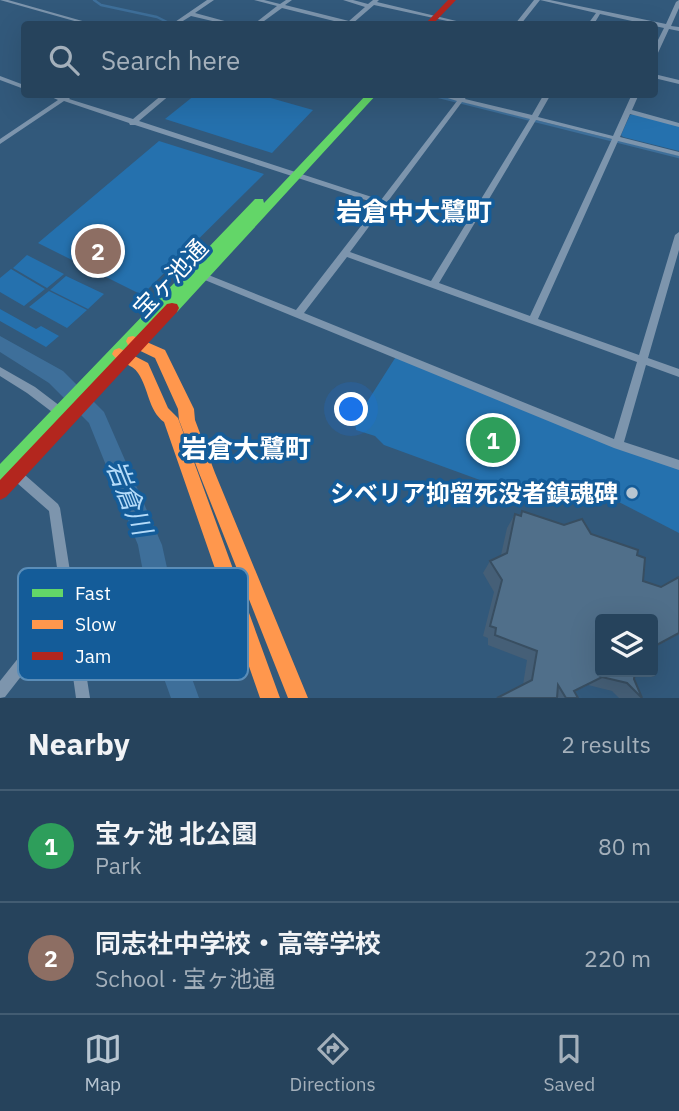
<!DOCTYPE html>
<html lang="en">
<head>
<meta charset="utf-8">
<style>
	body { margin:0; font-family:"IBM Plex Sans","Noto Sans JP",sans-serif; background:#324e65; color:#f1f3f6 }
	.controls { position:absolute; right:21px; bottom:21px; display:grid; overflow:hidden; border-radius:7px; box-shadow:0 7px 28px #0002 }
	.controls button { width:63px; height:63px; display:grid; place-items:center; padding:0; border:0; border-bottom:2px solid #425c72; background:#26435c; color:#f1f3f6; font:35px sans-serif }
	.you { position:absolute; left:352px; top:410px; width:24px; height:24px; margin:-18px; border:5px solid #fff; border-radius:50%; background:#1a73e8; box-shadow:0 0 0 10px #1a73e833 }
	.badge { display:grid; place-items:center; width:46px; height:46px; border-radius:50%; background:#b7c5d1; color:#fff; font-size:23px; font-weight:700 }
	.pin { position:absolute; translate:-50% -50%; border:4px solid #fff; box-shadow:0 2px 7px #0006 }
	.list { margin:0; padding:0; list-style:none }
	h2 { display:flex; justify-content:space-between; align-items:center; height:91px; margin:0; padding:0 28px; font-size:30px }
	h2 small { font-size:23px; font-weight:400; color:#a4b0bb }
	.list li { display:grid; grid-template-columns:46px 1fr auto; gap:21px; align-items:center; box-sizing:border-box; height:112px; padding:0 28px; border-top:2px solid #425c72 }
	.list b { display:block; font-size:26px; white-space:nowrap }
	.list p { margin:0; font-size:23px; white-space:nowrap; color:#a4b0bb }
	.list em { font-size:23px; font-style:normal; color:#a4b0bb }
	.icon { flex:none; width:38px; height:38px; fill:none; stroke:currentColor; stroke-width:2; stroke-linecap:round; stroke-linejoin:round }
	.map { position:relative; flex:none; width:679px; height:698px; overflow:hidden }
	.search { position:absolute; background:#26435c; box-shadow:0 7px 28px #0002; left:21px; right:21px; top:21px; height:77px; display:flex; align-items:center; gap:18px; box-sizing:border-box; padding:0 24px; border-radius:7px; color:#a4b0bb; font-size:26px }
	.sheet { height:315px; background:#26435c }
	nav { display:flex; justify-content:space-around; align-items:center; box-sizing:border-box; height:98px; border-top:2px solid #425c72; background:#26435c; font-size:19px; color:#a4b0bb }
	nav a { display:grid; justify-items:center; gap:4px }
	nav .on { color:#b7c5d1 }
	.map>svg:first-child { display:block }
	.green { fill:#2571ae }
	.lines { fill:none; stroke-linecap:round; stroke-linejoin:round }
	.stream { stroke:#3e6f9a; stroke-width:2.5 }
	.river { fill:#3e6f9a; fill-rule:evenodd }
	.street { fill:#7d95ad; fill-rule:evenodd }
	.fast { fill:#63d668; fill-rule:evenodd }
	.slow { fill:#ff974d; fill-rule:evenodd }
	.jam { fill:#b3261e; fill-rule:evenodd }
	.wall { fill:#455f77 }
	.building { fill:#506f8a; stroke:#384e61; stroke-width:2 }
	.poi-dot { fill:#b7c5d1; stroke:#145c99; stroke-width:2.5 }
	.labels { text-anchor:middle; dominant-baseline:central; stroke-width:7; stroke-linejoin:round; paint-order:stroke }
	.street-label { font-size:24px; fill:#fff; stroke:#145c99 }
	.poi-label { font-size:24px; font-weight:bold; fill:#fff; stroke:#145c99; text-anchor:end }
	.neighbourhood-label { font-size:26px; font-weight:bold; fill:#fff; stroke:#145c99 }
	.water-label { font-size:26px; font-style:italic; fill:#b4dbf9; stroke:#145c99 }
	.key { fill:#145c99; stroke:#5a8db8; stroke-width:2 }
	.key-label { font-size:19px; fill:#fff }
</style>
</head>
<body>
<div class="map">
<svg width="679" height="698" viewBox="0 0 679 698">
	<rect width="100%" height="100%" fill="#32597b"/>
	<path class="green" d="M195 95H260L313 110 272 153 165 119Z
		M634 114 679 126V151L623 137 621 135 630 115Z
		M159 141 264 174 142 295 38 243Z
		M27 255 64 274 47 288 13 268Z
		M11 269 45 289 24 306 0 292V278Z
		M66 276 104 294 88 309 50 290Z
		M49 291 87 310 67 328 29 307Z
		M0 309 36 329 41 326 59 336 46 347 0 321Z
		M397 355 679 465V533L615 500 560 490 513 492 384 445 375 436 356 430 355 421Z"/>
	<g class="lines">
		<path class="stream" d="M94 0 101 5 157 17 171 24
			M427 94 679 157"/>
		<path class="river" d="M0 336 63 371 104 412 162 545 190 673 199 698H171L162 673 138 545 89 423 49 383 0 352Z"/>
		<path class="street" d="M0 0H8L93 24H85Z
			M207 0H214L195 13 232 23 233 24H225L191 16 178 24H172Z
			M254 0H264L280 4 286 0H292L285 5 349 21 365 7 343 0H353L368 4 373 0H379L377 2 469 24H461L374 5 352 24H346L282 8 260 24H254L277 6Z
			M534 0H550L666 24 676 2 679 0V8L671 26 679 27V31L669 29 657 55 654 57V48L664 28 600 14 594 24H588L596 13 540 0 521 24H515Z
			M654 74 679 80V84L654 78Z
			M0 76 24 85V89L0 80Z
			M45 94H56L63 97 66 94H74L69 99 133 119 163 94H171L139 121 381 200 457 101 435 94H448L459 97 461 94H468L465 99 532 115 544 94H551L538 117 613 136 632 94H639L632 110 679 123V127L630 114 620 137 679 152V156L618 141 538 319 639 355 675 235 679 232V250L648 358 679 369V377L646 365 624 442 679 460V470L614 448 195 276 194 274 195 272H201L296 310 378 204 135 125H130L129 123 64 101 0 144V139L58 100ZM462 102 530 119 431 281 350 252ZM536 120 612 139 530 316 439 283ZM347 257 637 362 614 439 304 313Z
			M0 367 35 387 64 409 65 412 64 415 60 416 56 415 27 393 0 376Z
			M13 467 17 468 58 504 60 508 90 698H76L65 620 5 697 0 698V681L62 603 49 511 9 476 7 472 9 468Z"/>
		<path class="fast" d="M367 94H377L177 312 172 313 166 309 6 480 0 482V464L255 199H263L264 203Z"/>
		<path class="slow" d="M133 336 165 350 167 354 194 409 195 420 215 473 308 698H288L199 473 179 420 178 409 155 358 128 345 126 341 128 337Z
			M119 348 148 363 168 408 178 418 280 698H260L164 422C148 410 149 389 138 373 133 364 118 363 112 354L114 350Z"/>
		<path class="jam" d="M448 0H456L433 24H425Z
			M172 303 177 304 179 308 177 312 6 497 0 500V480L167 304Z"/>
	</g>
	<path class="wall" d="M522 511 591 534 637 555 643 581 661 587 679 577V634L653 648V619H600L634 679 642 698H619L612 691 588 685 574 692 578 698H497L523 685 527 660 488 645V638L483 636 494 592 483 573 490 561 501 555 507 528 515 514 519 515Z"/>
	<path class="building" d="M522 511 564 525 582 519 591 534 638 550 637 555 645 558 643 581 661 587 679 577V633L653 647V619H600V672H635L634 679 642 698 627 683 602 677 574 691 578 698H566L558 685 557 698H497L532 680 537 651 495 635 496 628 490 626 502 580 490 561 507 553 515 514 521 516Z"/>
	<circle class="poi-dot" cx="632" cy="493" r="7"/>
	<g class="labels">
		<g class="street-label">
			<text transform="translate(170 278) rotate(-47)">宝ヶ池通</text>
		</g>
		<g class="poi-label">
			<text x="618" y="493">シベリア抑留死没者鎮魂碑</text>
		</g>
		<g class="neighbourhood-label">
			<text x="414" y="211">岩倉中大鷺町</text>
			<text x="246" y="448">岩倉大鷺町</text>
		</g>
		<g class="water-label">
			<text transform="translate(130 497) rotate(68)">岩倉川</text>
		</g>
	</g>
	<rect x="18" y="568" width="230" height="112" rx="10" class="key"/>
	<rect x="32" y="589" width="31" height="8" fill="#63d668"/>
	<rect x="32" y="620" width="31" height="9" fill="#ff974d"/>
	<rect x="32" y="652" width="31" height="8" fill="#b3261e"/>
	<g class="key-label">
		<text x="75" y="600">Fast</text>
		<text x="75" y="631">Slow</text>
		<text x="75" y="663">Jam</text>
	</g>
</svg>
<div class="controls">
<button><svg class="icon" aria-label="layers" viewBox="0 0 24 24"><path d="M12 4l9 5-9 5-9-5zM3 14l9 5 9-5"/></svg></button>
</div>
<div class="you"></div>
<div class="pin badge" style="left:493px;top:440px;background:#2e9e5b">1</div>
<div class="pin badge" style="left:98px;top:251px;background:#8d6e63">2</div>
<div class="search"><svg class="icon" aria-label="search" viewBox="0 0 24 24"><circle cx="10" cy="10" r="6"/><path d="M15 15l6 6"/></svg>Search here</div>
</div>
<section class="sheet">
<h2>Nearby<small>2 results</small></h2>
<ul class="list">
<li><span class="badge" style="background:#2e9e5b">1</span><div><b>宝ヶ池 北公園</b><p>Park</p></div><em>80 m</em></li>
<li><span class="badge" style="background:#8d6e63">2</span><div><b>同志社中学校・高等学校</b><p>School · 宝ヶ池通</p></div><em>220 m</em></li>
</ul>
</section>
<nav>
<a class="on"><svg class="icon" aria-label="map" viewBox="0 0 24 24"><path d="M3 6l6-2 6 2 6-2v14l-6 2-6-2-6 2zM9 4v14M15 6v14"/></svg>Map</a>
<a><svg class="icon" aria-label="directions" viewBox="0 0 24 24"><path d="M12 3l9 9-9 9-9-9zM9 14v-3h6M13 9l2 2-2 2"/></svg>Directions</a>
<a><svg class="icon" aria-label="saved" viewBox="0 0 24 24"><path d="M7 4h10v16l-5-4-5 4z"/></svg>Saved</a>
</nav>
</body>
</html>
